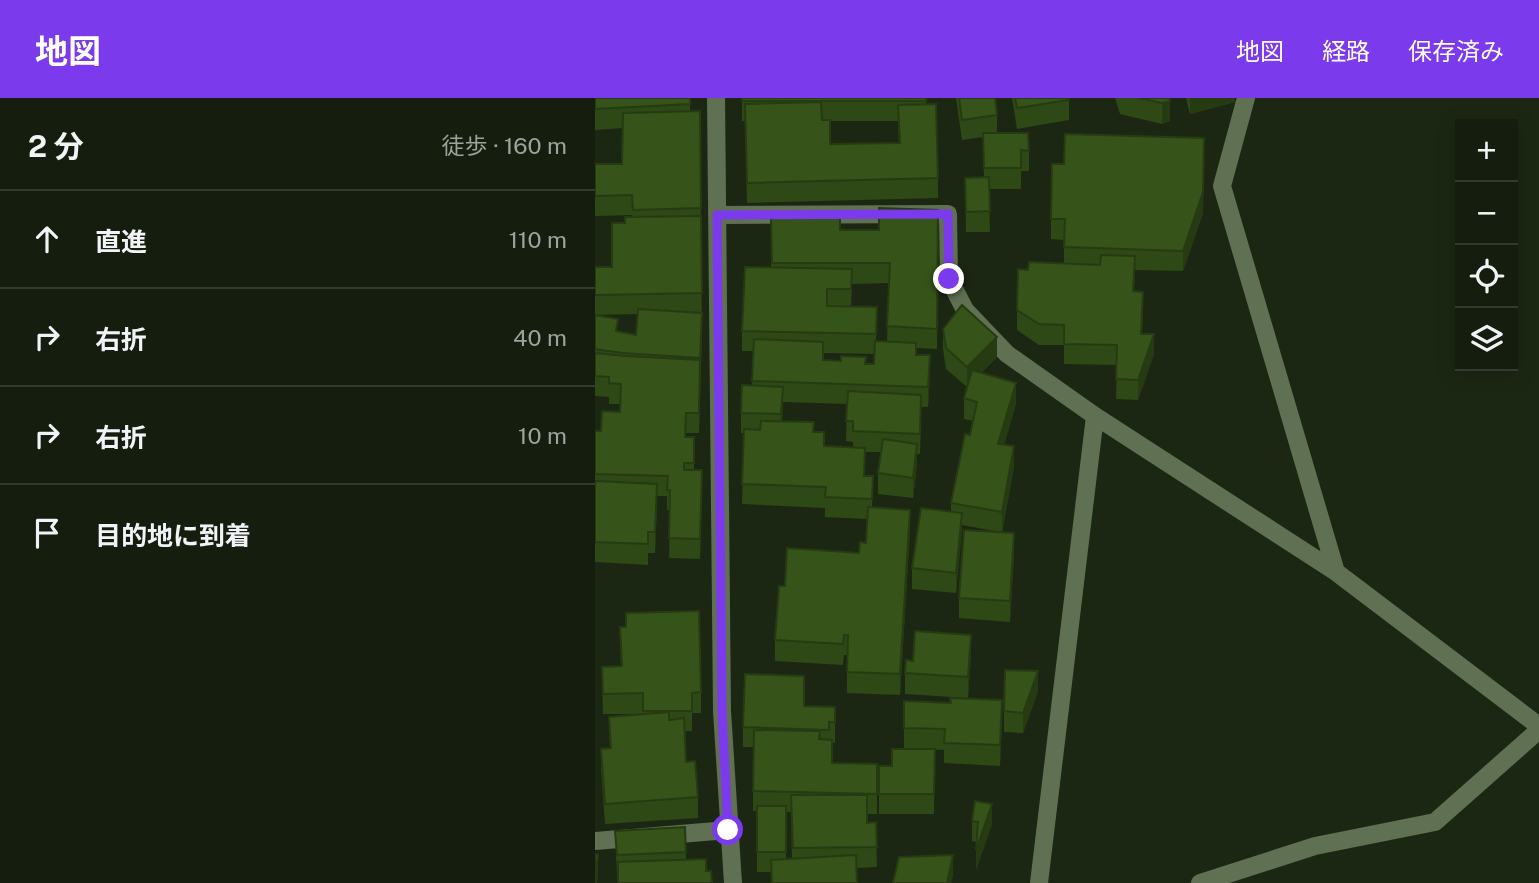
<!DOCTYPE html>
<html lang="ja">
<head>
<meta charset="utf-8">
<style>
	body { margin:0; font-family:"Public Sans","Noto Sans JP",sans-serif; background:#1e2617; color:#f1f3f6 }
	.controls { position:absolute; right:21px; top:21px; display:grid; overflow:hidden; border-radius:0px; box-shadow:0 4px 18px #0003 }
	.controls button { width:63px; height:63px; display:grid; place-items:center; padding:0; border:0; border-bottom:2px solid #343b2e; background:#151d0e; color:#f1f3f6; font:35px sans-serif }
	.stop { position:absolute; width:21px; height:21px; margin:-16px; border:5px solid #7c3aed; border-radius:50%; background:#fff }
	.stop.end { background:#7c3aed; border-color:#fff; box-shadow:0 2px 7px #0008 }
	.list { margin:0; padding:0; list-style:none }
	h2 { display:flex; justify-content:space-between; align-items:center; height:91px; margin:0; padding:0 28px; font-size:30px }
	h2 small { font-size:23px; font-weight:400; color:#9da29e }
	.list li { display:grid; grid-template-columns:46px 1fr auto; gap:21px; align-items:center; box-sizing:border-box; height:98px; padding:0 28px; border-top:2px solid #343b2e }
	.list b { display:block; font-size:26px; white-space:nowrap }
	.list em { font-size:23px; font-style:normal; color:#9da29e }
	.icon { flex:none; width:38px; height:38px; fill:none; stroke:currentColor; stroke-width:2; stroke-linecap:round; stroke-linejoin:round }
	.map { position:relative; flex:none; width:944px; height:785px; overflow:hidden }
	header { display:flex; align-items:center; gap:42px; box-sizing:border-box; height:98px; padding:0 35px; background:#7c3aed; color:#fff }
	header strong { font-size:33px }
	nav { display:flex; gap:38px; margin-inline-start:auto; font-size:24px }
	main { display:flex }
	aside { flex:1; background:#151d0e }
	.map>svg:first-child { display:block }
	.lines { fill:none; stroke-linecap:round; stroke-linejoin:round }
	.street { stroke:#5f7152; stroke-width:18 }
	.wall { fill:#2e4816; fill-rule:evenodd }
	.shaded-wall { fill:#263b12 }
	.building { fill:#365419; stroke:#263b12; stroke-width:2 }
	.route { stroke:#7c3aed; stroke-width:9 }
</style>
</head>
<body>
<header>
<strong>地図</strong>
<nav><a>地図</a><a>経路</a><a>保存済み</a></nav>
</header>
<main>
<aside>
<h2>2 分<small>徒歩 · 160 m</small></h2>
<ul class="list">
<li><svg class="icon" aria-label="ahead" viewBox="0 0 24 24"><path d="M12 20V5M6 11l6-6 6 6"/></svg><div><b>直進</b></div><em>110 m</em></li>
<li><svg class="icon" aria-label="right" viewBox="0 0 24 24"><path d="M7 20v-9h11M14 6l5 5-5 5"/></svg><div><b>右折</b></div><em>40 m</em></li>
<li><svg class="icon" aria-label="right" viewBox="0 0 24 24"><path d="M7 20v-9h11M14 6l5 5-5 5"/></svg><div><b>右折</b></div><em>10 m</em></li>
<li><svg class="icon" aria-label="arrive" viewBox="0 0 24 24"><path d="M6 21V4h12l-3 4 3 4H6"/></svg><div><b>目的地に到着</b></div></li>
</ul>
</aside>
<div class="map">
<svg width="944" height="785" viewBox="0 0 944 785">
	<rect width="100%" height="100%" fill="#1c2713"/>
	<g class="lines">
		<path class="street" d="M121 0 127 613 138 785
			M651 0 627 88 741 474
			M122 117 353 116 354 181 370 212 412 256 500 318 741 474 944 628
			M0 743 133 732
			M444 785 500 318
			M605 785 720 748 840 724 944 632"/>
	</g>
	<path class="wall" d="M0 0H95V13H105L107 235 104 335H91V339H99V372L107 392 105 461 74 460 75 412H72V398H62L60 455H53V467L0 464V333H6L25 314V306H14V299L0 298V169H17L30 125V119H37V117L0 118V66H27L28 30 0 32ZM43 216 41 237 23 234 1 217Z
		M147 0H331V6L343 80V100L152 105 150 23H147ZM235 23H303L304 45 235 46Z
		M361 0H400L402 17V35L434 53V73H426V91H394L395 134H371L370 80 389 79 388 39 367 42Z
		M417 0H474V22L422 31Z
		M520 0H574L575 23 567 26 525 16Z
		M591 0H640V4L595 16Z
		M609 60 608 115 588 173 540 172 539 193 548 214 547 236 559 256 543 302 521 301 522 267 469 266V247H444L422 232V212L433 172 469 165V142L456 141V121L469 66Z
		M343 112 342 251 321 250V257L335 277 333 309H326L325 356H322V366L318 400 283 396V375L286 354H270V378H278L277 409 315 432 305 597 252 595V557H249L248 567 180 563V542L190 488 264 455 271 445 272 421 230 419V410L147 406 149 335H146V315L157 287 158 253H147V233L176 170V119L245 132H284ZM294 185 292 244 281 243 282 209H256L257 186ZM228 255 280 256 279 266 228 262ZM188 304 252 306 251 343 258 344V349L229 348 219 334 187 323Z
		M348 231 402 259 386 275 421 306 409 347 419 369 407 435 419 456 415 524 364 520V500L405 434 367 427 361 495 317 491V470L356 414V405L378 323 369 321V300L372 289 351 271 348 251Z
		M25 529 106 594V615H97V633H89L91 664 103 699V720L10 726 6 672V651L15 650 14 619 48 616H8L7 569 26 568Z
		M376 557 373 600 310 596V575L318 563Z
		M443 593 428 635 409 634V613Z
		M209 608 240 609V645L237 644V665L282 666V716H272V725L281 724 282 769 261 770 262 785H176V774H162V713H158V649H148V629ZM191 714H196L197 761H191Z
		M407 622 405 668 349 665V652L309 650V630Z
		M340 651 339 716H284V668H297Z
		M377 723 397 726 381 772 382 744 377 743Z
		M90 729 91 762 111 773 22 778 20 733Z"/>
	<path class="shaded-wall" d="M595 0H640V4L595 16Z
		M575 3V23L567 26V5Z
		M609 40 608 115 588 173V153Z
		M107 215V235L104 335 105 260Z
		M559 236V256L543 302V282Z
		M402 239V259L372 289V269Z
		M335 257V277L333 309V289Z
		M421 285V306L403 366V346Z
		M188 289V309L186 337V316Z
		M326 297V317L325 356V336Z
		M322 346V366L318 400V380Z
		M419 348V369L407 435V414Z
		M62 386V406L60 455V434Z
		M315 412V432L305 597V576Z
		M367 415V435L361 495V475Z
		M419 435V456L415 524V503Z
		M376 537V557L373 600V579Z
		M443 573V593L428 635V615Z
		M407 602V622L405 668V647Z
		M397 706V726L381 772V752Z
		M3 757V777L2 785H0V775Z
		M358 757V778L356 785H352Z"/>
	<path class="building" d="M0 0H95V6L0 11Z
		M147 0H331V3H147Z
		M364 0H400L402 17 367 22Z
		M420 0H474V2L422 10Z
		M544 0H574L575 3 567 5Z
		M226 4 227 22H235V46L305 45 303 7 341 6 343 80 152 85 150 6Z
		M105 13 106 110 38 112 37 97 0 98V66H27L28 15Z
		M388 35H433L434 53 426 52V70H389Z
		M470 36 609 40 608 94 588 153 469 149 470 121H456L457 66H469Z
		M394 79 395 113 371 114 370 80Z
		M284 110 343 112 342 231 292 228 295 165H177L176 119H245V132H284Z
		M106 118 107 195 0 197V169H17V125H30V119Z
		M506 157 540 158 538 193 548 194 546 236H559L543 282 521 281 522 247 469 246V227L444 226 422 212 423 171 433 172 434 164 505 167Z
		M150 169 257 171 256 191H232V208L282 209 281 236 147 233Z
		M367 207 402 239 372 269 351 250 348 231Z
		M43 211 107 215 105 260 28 255 0 251V217L23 221 21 233 41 237Z
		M159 241 228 244V262L246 263V258L271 259 270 266H279L280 243 321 245V257H335L333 289 157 283Z
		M0 255 30 258 105 262 104 315H91L90 339H99V365H89V372H107L105 441 74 440 75 392H72L73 378 0 376V333H6L7 313 25 314 26 286 14 285V279L0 278Z
		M377 272 421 285 403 346 419 348 407 414 356 405 370 336 375 337 382 304 369 300Z
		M147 287 188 289 186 316 146 315Z
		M253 293 326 297 325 336 258 333V323H251Z
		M166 323 219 324 218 334H229V348L270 350 269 378H278L277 401 230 399 231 389 147 386 149 331 165 332Z
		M288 341 322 346 318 380 283 375Z
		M0 383 62 386 60 434H53V446L0 444Z
		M273 409 315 412 305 576 252 574 253 537H249L248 546 180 542 184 488H190L192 450 264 455 265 444 271 445Z
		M326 410 367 415 361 475 317 470Z
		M369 432 419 435 415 503 364 500Z
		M104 513 106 594 97 595V613H48V595L8 596 7 569 27 568 25 529H31V515Z
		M320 533 376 537 373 579 310 575 311 562 318 563Z
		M410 572 443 573 428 615 409 613Z
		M150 576 209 578V608L240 609V624H234V632L148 629Z
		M355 600 407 602 405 647 349 645 350 631 309 630V603L356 605Z
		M74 614V622L89 620 91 664 100 663 103 699 10 706 6 651 16 650 14 619Z
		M159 632 225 633 224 641 237 642V665L282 666V696L158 693Z
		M297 651H340L339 696H284V668H297Z
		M196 697H272V725L281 724 282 749 198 750Z
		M380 703 397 706 381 752 383 724 377 723Z
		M162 708H191V754H162Z
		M90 729 91 754 22 757 20 733Z
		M0 756 3 757 0 775Z
		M261 757 262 785H177L176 762Z
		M358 757 352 785H298L304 759Z
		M111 761V773H116L117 785H23V764Z"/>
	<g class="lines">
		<path class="route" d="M133 732 127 613 122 117 353 116 354 181"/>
	</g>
</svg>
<div class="controls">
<button>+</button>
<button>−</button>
<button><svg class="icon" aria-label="locate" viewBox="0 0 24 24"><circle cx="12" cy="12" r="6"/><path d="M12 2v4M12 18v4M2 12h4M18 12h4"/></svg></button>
<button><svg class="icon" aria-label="layers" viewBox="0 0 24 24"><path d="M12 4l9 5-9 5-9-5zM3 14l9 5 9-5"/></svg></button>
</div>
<div class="stop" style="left:133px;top:732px"></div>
<div class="stop end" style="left:354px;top:181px"></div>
</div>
</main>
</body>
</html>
